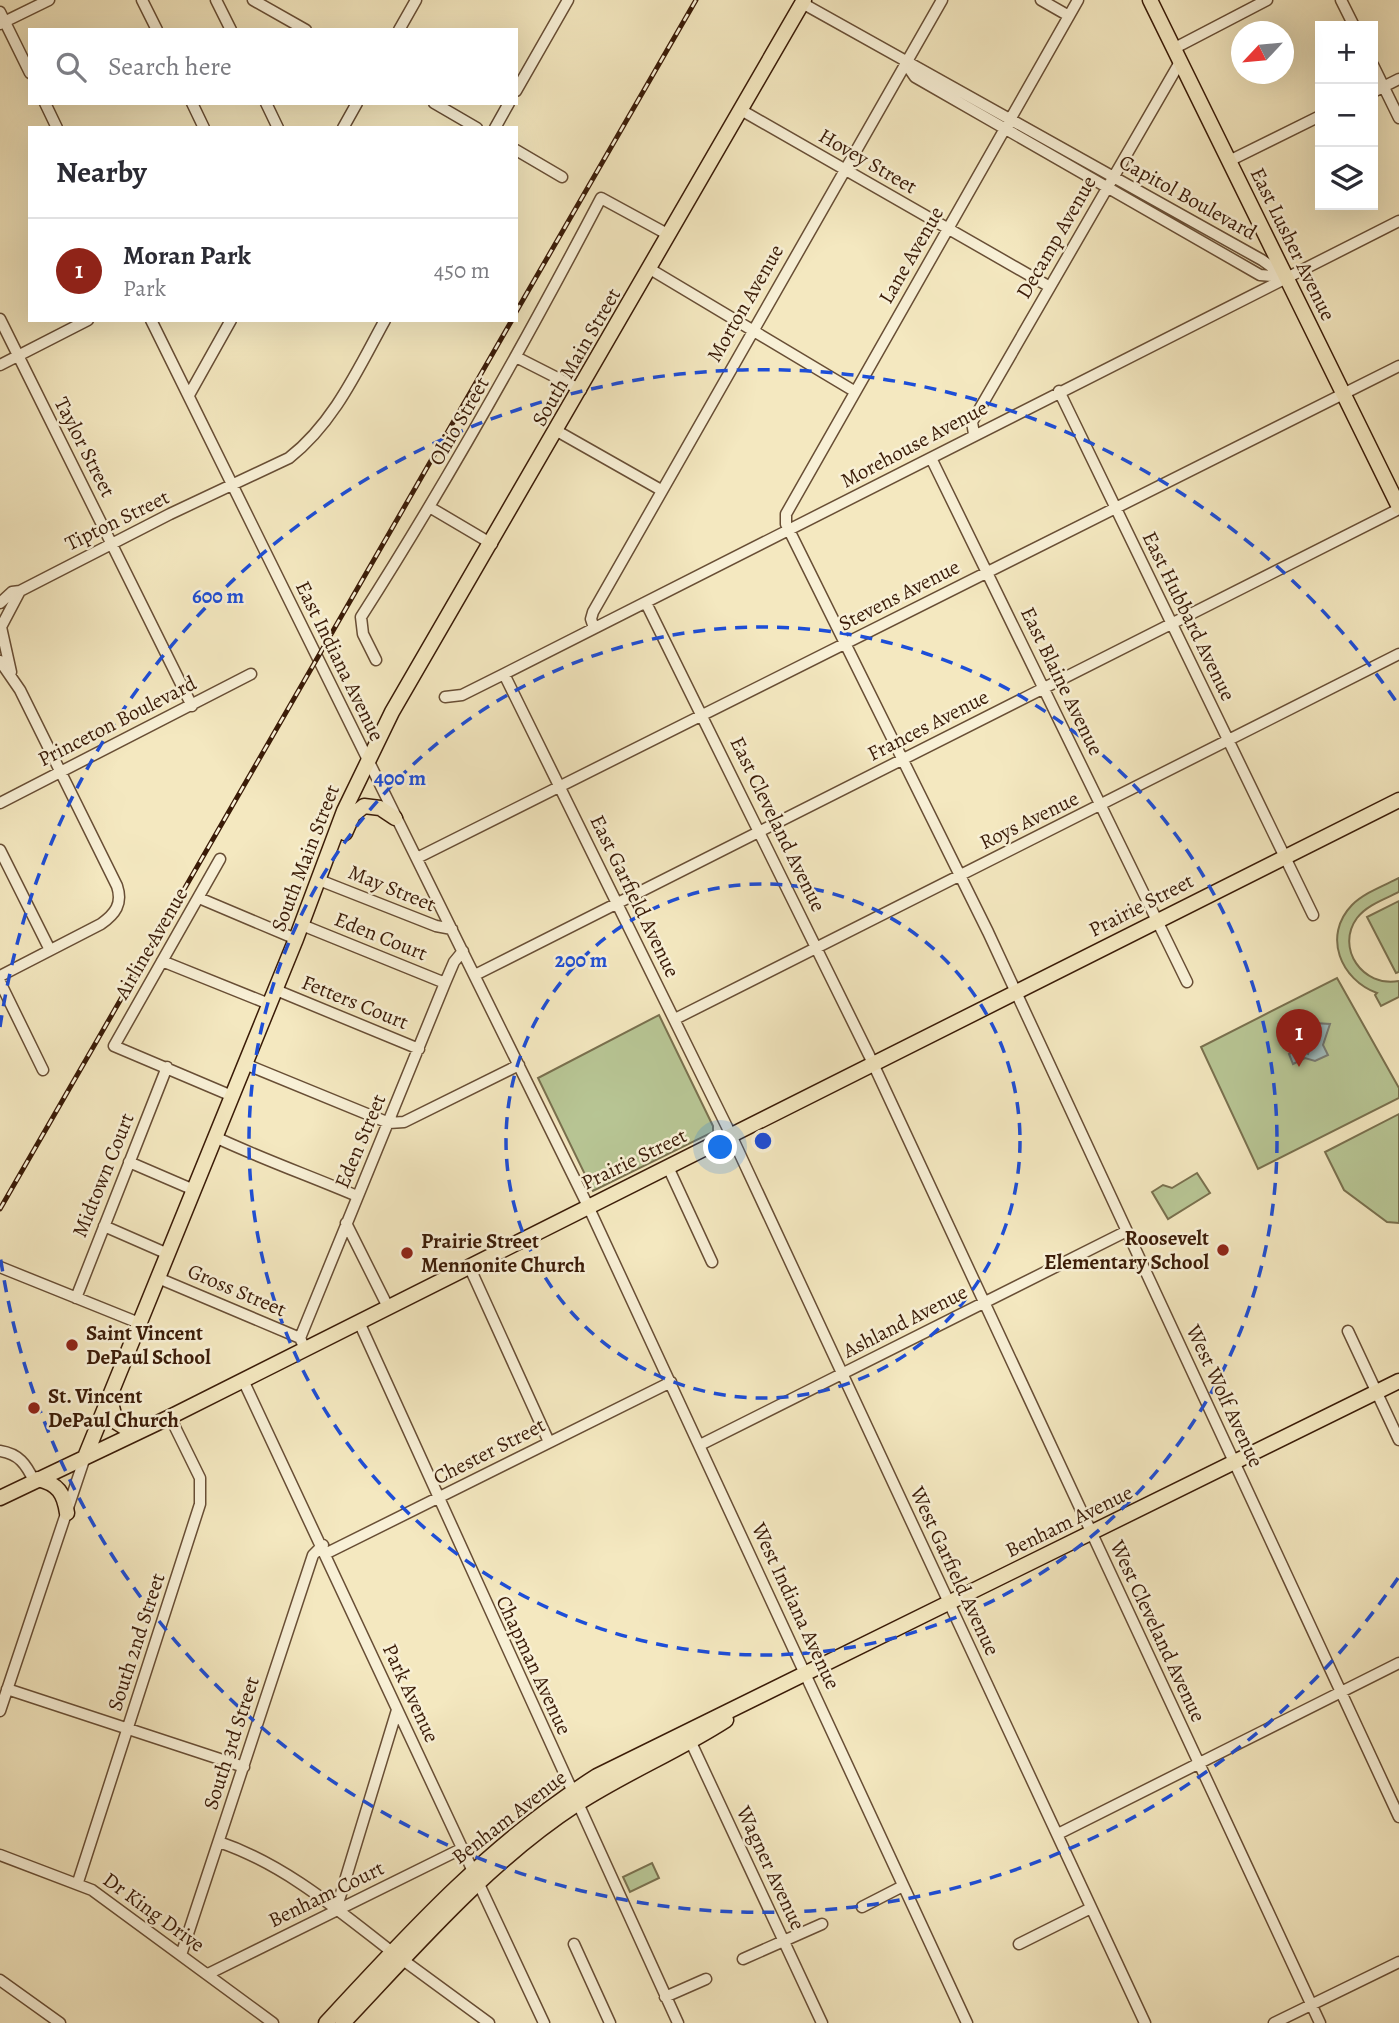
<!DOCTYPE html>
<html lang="en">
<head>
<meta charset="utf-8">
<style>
	body { margin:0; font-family:Alegreya,serif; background:#f7f7f7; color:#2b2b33 }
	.controls { position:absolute; right:21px; top:21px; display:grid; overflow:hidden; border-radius:0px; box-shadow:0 7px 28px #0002 }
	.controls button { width:63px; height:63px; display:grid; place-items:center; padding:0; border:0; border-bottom:2px solid #e1e1e2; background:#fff; color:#2b2b33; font:35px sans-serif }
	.compass { position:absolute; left:1231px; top:21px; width:63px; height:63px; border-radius:50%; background:#fff; box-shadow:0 7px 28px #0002; rotate:244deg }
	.you { position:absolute; left:721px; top:1148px; width:24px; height:24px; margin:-18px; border:5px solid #fff; border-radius:50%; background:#1a73e8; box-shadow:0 0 0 10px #1a73e833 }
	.badge { display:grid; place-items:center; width:46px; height:46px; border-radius:50%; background:#8f2418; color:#fff; font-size:23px; font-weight:700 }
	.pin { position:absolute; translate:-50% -58px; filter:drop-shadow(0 2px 4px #0008) }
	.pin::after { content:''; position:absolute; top:37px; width:24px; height:21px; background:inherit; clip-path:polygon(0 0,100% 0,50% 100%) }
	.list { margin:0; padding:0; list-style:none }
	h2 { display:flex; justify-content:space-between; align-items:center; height:91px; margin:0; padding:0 28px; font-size:30px }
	h2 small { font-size:23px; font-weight:400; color:#7c7c81 }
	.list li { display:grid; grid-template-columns:46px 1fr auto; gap:21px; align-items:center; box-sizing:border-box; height:105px; padding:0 28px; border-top:2px solid #e1e1e2 }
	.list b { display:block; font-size:26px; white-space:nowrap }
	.list p { margin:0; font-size:23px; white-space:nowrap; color:#7c7c81 }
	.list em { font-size:23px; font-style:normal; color:#7c7c81 }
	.icon { flex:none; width:38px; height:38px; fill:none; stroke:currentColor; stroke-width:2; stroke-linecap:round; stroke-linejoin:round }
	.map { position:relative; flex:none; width:1399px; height:2023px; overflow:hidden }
	.search { position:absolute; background:#fff; box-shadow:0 7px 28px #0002; left:28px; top:28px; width:490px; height:77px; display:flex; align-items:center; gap:18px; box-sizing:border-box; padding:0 24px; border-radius:0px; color:#7c7c81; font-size:26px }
	.panel { position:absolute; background:#fff; box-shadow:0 7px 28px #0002; left:28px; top:126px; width:490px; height:196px; border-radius:0px }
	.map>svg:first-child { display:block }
	.green { fill:#b8c695; stroke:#79704e; stroke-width:2 }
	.water { fill:#a2bdbe; stroke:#787c75; stroke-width:2 }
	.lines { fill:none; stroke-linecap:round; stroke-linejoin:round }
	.minor-casing { stroke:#684e35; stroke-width:13 }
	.major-casing { stroke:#3a1b07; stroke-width:17 }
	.minor { stroke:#f8f0d6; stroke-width:10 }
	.major { stroke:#f4e8c0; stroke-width:14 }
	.rail-casing { stroke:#3a1b07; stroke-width:5 }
	.rail { stroke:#f8f0d6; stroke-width:2.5; stroke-dasharray:8; stroke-linecap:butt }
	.ring { fill:none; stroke:#1d4ed8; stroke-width:3.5; stroke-dasharray:12 9 }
	.poi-dot { fill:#8f2418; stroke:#f8f0d6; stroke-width:2.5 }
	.labels { text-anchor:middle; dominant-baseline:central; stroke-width:5; stroke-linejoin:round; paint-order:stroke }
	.street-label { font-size:21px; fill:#3a1b07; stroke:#f8f0d6 }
	.poi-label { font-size:21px; font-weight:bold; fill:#3a1b07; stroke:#f8f0d6; text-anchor:start }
	.centre { fill:#1d4ed8; stroke:#f8f0d6; stroke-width:3.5 }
	.ring-label { font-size:21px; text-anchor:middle; font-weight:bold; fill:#1d4ed8; stroke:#f8f0d6; stroke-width:5; stroke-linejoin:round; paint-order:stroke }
</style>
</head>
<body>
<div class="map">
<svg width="1399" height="2023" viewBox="0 0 1399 2023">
	<rect width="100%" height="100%" fill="#f4e8c0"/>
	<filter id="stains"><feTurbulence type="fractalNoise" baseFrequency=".00286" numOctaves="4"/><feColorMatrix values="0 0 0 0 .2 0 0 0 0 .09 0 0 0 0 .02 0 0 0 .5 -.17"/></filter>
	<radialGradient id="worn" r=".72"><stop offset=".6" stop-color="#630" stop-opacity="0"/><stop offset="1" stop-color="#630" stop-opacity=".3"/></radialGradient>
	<path class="green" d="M1399 878V892C1385 899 1367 905 1357 918 1335 948 1363 988 1399 981V997L1381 1006 1375 995 1377 993C1341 980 1322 936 1352 905 1364 893 1383 886 1399 878Z
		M1399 901V972L1396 973 1367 917Z
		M1337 978 1399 1088V1098L1258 1169 1201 1047Z
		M659 1015 713 1126V1132L593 1191 538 1078Z
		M1399 1114V1223L1387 1222 1344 1190 1325 1152Z
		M1197 1173 1210 1193 1168 1219 1152 1192 1163 1185 1172 1188Z
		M652 1863 659 1878 630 1892 623 1877Z"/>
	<path class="water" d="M1314 1023 1330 1024 1323 1045 1328 1055 1315 1061 1305 1058 1293 1064 1289 1054 1297 1050 1308 1054 1310 1048 1297 1044C1299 1033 1305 1027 1314 1023Z"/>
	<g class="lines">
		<g class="minor-casing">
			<path id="minor" d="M142 0 157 30
				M216 0 231 30
				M253 0 306 30
				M1041 0 1069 16
				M1078 0 786 514V524L988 932 1399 1817
				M1341 0 1354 26
				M802 3 1262 260 1286 277
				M0 12 30 73
				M0 24 49 0
				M399 30 416 0
				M1173 49 1267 0
				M906 64 915 77 1260 275 1283 277
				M1373 65 1399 118
				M516 91 568 0
				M1373 92 1399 79
				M45 103 57 128
				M192 103 204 128
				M266 103 278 128
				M434 103 477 128
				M741 110 1050 287
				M343 128 357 103
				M495 128 509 103
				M516 150 562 177
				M1229 161 1320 116
				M650 269 854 391
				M0 319 192 706
				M151 320 588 1206 967 2023
				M518 358 581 390
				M0 365 88 320
				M1059 391 1313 915
				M189 395 231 320
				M557 431 661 490
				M974 434 972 422 1180 62
				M931 458 1187 982
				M431 508 492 544
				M0 603 12 592 20 591 170 514 289 458C334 423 358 369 385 320
				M646 603 869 1055 1320 2023
				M594 628 591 619 593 612 942 0
				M376 660 363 634 361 617C448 481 526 341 601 198L669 235
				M0 661 20 690 117 886C123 904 115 914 101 924L0 976
				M11 672 1 627 20 591
				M504 674 731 1135 1145 2023
				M445 697 462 695 504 674 1399 221
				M0 803 251 674
				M0 850 50 950
				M417 858 1399 366
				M220 859 114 1046 232 1096
				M319 880 436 926 452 929
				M199 898 296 939
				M302 925 445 983
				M162 961 269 1004
				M475 975 1399 509
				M0 982 43 1070
				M276 990 419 1049
				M675 1019 1399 654
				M245 1064 389 1123 404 1122 519 1065
				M215 1137C262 1159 310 1176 357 1196
				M129 1162 194 1190
				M668 1167 712 1262
				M346 1223 388 1307
				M104 1226 168 1254
				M469 1266 549 1442
				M0 1267 139 1323
				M158 1278 300 1338
				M76 1298 167 1067
				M359 1322 678 2023
				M1348 1331 1399 1440
				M305 1349 300 1338 445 983 454 962 463 951
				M243 1380 544 2023
				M700 1445 1127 1231
				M0 1451C19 1454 26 1464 34 1481
				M325 1554 671 1382
				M7 1689 244 1767
				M0 1711 85 1457
				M688 1736 822 2023
				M1058 1834 1399 1663
				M219 1842C284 1864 338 1910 392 1952
				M0 1855 92 1890 273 2023
				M78 1882 200 1504V1478L170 1417
				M862 1907 903 1886
				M336 1910 397 1710
				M574 1944 610 2023
				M1019 1944 1091 1908
				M181 1955 313 1555 323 1545
				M743 1959 822 1924
				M403 1960 489 2023
				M208 1974 463 1848
				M0 1980 60 2023
				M665 1997 706 1979
				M1274 2023 1399 1962"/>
		</g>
		<g class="major-casing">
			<path id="major" d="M1150 0 1399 507
				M345 833 353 815 364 806 380 808 395 818
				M110 1399 116 1422 129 1430 142 1429
				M85 1457 296 939 344 811 392 712 804 0
				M38 1479C58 1484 64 1493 67 1513
				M0 1498 170 1417 1399 800
				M326 2023C410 1932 491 1843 597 1776L1399 1381
				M343 2023C416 1946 488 1862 577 1804 625 1773 678 1751 726 1720"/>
		</g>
		<use href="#minor" class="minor"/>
		<use href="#major" class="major"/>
		<g class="rail-casing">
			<path id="rail" d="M516 312 696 0
				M0 1209 512 320"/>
		</g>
		<use href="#rail" class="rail"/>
	</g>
	<g class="ring">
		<circle cx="763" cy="1141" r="257"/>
		<circle cx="763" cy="1141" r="514"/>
		<path d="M1398 1578A771 771 0 0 1 0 1255M0 1027A771 771 0 0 1 1398 704"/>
	</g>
	<g class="poi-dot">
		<circle cx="1223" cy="1250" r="7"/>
		<circle cx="407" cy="1253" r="7"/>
		<circle cx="72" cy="1345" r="7"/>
		<circle cx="34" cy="1408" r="7"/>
	</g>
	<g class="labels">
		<g class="street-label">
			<text transform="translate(868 161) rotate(30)">Hovey Street</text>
			<text transform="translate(1188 197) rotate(29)">Capitol Boulevard</text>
			<text transform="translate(1056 237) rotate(-60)">Decamp Avenue</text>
			<text transform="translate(1293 244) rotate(64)">East Lusher Avenue</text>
			<text transform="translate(911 255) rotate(-60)">Lane Avenue</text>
			<text transform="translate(745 303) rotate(-60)">Morton Avenue</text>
			<text transform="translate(576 357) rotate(-60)">South Main Street</text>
			<text transform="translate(459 421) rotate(-60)">Ohio Street</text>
			<text transform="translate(914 444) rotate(-28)">Morehouse Avenue</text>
			<text transform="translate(85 447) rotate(63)">Taylor Street</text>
			<text transform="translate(117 520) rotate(-26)">Tipton Street</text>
			<text transform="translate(899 595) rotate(-27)">Stevens Avenue</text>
			<text transform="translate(1189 616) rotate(64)">East Hubbard Avenue</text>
			<text transform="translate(340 661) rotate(64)">East Indiana Avenue</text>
			<text transform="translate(1062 681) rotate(64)">East Blaine Avenue</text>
			<text transform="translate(117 721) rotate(-27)">Princeton Boulevard</text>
			<text transform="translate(928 725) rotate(-27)">Frances Avenue</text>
			<text transform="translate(1029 820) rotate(-26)">Roys Avenue</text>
			<text transform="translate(778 824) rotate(64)">East Cleveland Avenue</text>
			<text transform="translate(305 858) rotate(-69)">South Main Street</text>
			<text transform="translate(392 888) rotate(22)">May Street</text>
			<text transform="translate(635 896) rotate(64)">East Garfield Avenue</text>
			<text transform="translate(1141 905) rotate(-27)">Prairie Street</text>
			<text transform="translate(381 936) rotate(22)">Eden Court</text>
			<text transform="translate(151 943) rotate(-60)">Airline Avenue</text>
			<text transform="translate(355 1002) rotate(22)">Fetters Court</text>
			<text transform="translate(360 1141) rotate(-67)">Eden Street</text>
			<text transform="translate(634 1159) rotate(-26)">Prairie Street</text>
			<text transform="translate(103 1175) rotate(-68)">Midtown Court</text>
			<text transform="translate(237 1290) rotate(23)">Gross Street</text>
			<text transform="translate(905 1321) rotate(-27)">Ashland Avenue</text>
			<text transform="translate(1225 1396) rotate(65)">West Wolf Avenue</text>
			<text transform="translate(489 1451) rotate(-27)">Chester Street</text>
			<text transform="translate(1069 1521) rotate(-26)">Benham Avenue</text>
			<text transform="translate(955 1571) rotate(65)">West Garfield Avenue</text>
			<text transform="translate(796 1606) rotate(65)">West Indiana Avenue</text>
			<text transform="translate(1158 1631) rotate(65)">West Cleveland Avenue</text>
			<text transform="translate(136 1642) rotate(-72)">South 2nd Street</text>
			<text transform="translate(534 1665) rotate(65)">Chapman Avenue</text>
			<text transform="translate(411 1693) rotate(65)">Park Avenue</text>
			<text transform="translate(231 1743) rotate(-72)">South 3rd Street</text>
			<text transform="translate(509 1817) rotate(-38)">Benham Avenue</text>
			<text transform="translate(771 1868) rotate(65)">Wagner Avenue</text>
			<text transform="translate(326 1894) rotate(-26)">Benham Court</text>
			<text transform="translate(154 1912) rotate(36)">Dr King Drive</text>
		</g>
		<g class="poi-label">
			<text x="1209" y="1238" text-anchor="end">Roosevelt<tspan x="1209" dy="24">Elementary School</tspan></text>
			<text x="421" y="1241">Prairie Street<tspan x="421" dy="24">Mennonite Church</tspan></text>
			<text x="86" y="1333">Saint Vincent<tspan x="86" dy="24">DePaul School</tspan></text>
			<text x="48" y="1396">St. Vincent<tspan x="48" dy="24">DePaul Church</tspan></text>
		</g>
	</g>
	<circle cx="763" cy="1141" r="10" class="centre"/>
	<g class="ring-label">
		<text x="218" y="603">600 m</text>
		<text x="400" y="785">400 m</text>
		<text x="581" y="967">200 m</text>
	</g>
	<rect width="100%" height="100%" filter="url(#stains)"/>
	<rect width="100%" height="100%" fill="url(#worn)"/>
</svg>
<div class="controls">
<button>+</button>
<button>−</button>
<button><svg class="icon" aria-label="layers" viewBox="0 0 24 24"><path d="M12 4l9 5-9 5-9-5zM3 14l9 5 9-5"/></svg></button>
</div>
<svg class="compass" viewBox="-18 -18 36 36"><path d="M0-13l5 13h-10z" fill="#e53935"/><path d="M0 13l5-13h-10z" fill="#7c7c81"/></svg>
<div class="you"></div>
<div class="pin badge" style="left:1299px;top:1067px">1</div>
<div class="search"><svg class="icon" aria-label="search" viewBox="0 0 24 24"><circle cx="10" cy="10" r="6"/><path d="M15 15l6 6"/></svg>Search here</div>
<section class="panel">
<h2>Nearby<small></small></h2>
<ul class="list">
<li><span class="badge">1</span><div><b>Moran Park</b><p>Park</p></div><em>450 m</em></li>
</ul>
</section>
</div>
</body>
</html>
